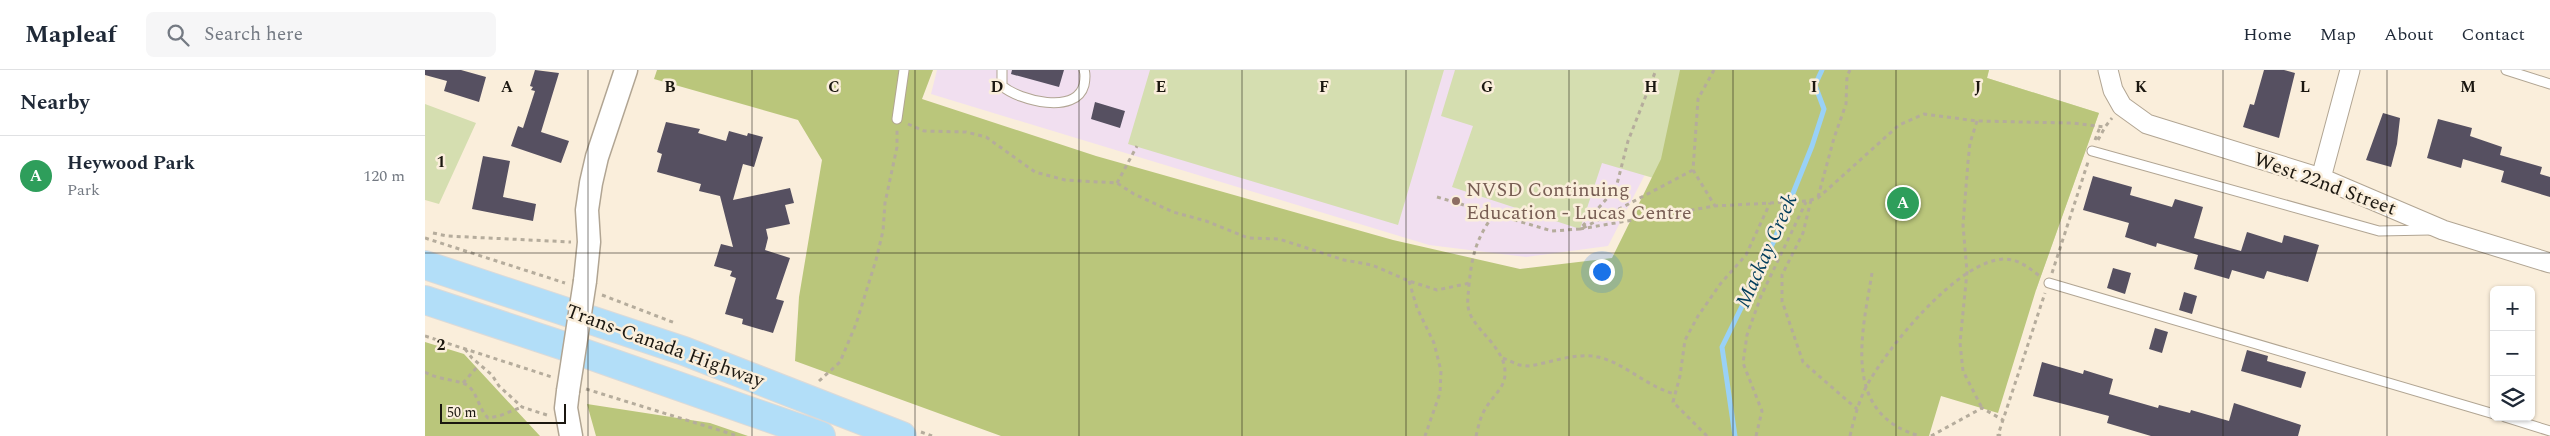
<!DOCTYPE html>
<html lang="en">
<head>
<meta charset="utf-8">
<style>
	body { margin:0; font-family:Spectral,serif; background:#f6f6f7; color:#1f2937 }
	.controls { position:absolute; right:15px; bottom:15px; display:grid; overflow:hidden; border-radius:8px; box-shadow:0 1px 4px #0004 }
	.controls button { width:45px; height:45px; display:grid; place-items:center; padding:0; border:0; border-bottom:1px solid #e0e1e3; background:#fff; color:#1f2937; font:25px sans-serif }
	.scale { position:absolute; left:15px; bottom:12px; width:126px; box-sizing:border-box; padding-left:5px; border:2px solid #1b1710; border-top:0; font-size:14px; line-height:18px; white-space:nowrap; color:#1b1710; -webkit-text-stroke:4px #faeedb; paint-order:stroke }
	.you { position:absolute; left:1176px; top:201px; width:18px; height:18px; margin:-12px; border:4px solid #fff; border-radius:50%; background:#1a73e8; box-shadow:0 0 0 8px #1a73e833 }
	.badge { display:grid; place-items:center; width:32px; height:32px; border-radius:50%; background:#0f766e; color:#fff; font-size:16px; font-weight:700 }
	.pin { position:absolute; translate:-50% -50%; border:2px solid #fff; box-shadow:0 1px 5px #0006 }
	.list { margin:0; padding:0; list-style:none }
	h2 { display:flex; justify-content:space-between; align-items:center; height:65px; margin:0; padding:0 20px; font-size:21px }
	h2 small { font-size:16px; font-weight:400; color:#747a83 }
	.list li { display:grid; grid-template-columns:32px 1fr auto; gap:15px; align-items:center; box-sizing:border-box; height:80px; padding:0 20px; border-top:1px solid #e0e1e3 }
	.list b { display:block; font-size:19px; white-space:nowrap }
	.list p { margin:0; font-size:16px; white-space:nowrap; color:#747a83 }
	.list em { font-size:16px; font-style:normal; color:#747a83 }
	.icon { flex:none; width:28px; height:28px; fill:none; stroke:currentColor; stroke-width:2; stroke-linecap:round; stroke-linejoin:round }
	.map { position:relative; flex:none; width:2125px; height:366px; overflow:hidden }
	header { display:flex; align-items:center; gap:30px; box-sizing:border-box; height:70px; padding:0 25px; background:#fff; border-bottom:1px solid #e0e1e3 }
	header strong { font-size:24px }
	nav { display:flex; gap:28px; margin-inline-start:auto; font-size:18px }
	.search { width:350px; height:45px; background:#f6f6f7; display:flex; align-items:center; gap:12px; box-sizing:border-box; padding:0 18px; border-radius:8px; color:#747a83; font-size:19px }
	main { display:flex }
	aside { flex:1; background:#fff }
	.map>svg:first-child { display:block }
	.education { fill:#f1dff0 }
	.green { fill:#d5deb0 }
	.forest { fill:#bac67b }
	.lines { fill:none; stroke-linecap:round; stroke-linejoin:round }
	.stream { stroke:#99d1f7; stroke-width:5 }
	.building { fill:#565061 }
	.service-casing { stroke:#b1a593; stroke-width:11 }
	.minor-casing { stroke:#b1a593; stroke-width:21 }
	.tertiary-casing { stroke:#b1a593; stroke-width:25 }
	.motorway-casing { stroke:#dbdad9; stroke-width:30 }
	.path { stroke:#b5ac9c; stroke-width:3; stroke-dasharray:4 4; stroke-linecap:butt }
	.service { stroke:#fff; stroke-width:9 }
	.minor { stroke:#fff; stroke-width:19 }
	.tertiary { stroke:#fff; stroke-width:22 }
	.motorway { stroke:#b2def8; stroke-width:28 }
	.tertiary-bridge-casing { stroke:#b1a593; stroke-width:25; stroke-linecap:butt }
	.tertiary-bridge { stroke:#fff; stroke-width:22 }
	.grid { fill:none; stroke:#1b1710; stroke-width:1; stroke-opacity:0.55 }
	.education-dot { fill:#8d6e63; stroke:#faeedb; stroke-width:2 }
	.labels { text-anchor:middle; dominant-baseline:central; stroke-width:5; stroke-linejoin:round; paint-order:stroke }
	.street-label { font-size:20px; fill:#1b1710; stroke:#faeedb }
	.education-label { font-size:20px; fill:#785e54; stroke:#faeedb; text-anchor:start }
	.water-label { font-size:21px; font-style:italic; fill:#003c5b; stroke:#faeedb }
	.grid-label { font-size:16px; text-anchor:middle; font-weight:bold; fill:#1b1710; stroke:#faeedb; stroke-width:5; stroke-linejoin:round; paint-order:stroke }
</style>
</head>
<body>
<header>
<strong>Mapleaf</strong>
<div class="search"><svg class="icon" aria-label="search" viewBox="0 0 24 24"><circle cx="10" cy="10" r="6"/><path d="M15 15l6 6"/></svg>Search here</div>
<nav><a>Home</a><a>Map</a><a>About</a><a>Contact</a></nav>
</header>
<main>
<aside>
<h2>Nearby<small></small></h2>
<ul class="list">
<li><span class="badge" style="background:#2e9e5b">A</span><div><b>Heywood Park</b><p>Park</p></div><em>120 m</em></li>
</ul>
</aside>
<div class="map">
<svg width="2125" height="366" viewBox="0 0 2125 366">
	<rect width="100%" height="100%" fill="#faeedb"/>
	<path class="education" d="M512 0H1248L1229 87 1183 176 1101 187 1004 175 506 24Z"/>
	<path class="green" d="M725 0H1019L973 155 703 74Z
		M1030 0H1564L1562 8 1674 43 1611 220 1177 93 1155 159 1027 117 1048 56 1016 46Z
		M0 34 51 53 14 134 0 130Z"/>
	<path class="forest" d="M232 0H508L497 29 671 86 968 170 1095 199 1187 188 1236 89 1255 0H1564L1562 8 1674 43 1611 220 1573 343 1516 326 1504 366H576L370 291 374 227 397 90 373 50 229 9Z
		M0 272 39 284 115 366H0Z
		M162 334 285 353 323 366H171Z"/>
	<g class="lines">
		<path class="stream" d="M1310 366 1297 277 1348 173 1387 76 1399 39 1390 15 1397 0"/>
	</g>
	<path class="building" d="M0 0H36L61 7 54 32 19 21 22 11 0 5Z
		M110 0 134 3 116 62 144 71 136 93 86 76 93 56 98 58 110 21 106 20 108 17 105 16Z
		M587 0H639L634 17 586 4Z
		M1839 0H1859L1870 3 1854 68 1818 57 1825 34 1829 35Z
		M670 32 700 41 695 58 666 49Z
		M1958 43 1975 48 1972 74 1966 97 1941 90Z
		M2013 49 2047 58 2045 66 2077 77 2075 85 2117 97 2115 104 2125 107V127L2076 112 2079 101 2038 89 2036 98 2002 88Z
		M241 52 275 59 273 63 301 71 304 61 322 66 323 63 338 67 329 97 318 94 308 130 365 118 369 133 360 135 365 154 341 159 343 168 340 180 365 188 351 229 359 231 348 263 317 254 318 249 300 244 311 208 305 206 307 201 289 196 296 174 308 177 295 126 274 121 276 114 232 102 237 84 232 82Z
		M58 86 85 91 78 127 111 134 108 151 47 139Z
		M1668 106 1707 117 1705 125 1747 137 1750 129 1778 137 1769 168 1816 181 1822 162 1857 173 1859 165 1894 175 1883 212 1842 201 1839 209 1807 200 1804 209 1769 199 1773 185 1732 173 1731 177 1700 167 1704 153 1658 140Z
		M1688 198 1706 203 1700 224 1682 218Z
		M1759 222 1772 226 1767 244 1754 240Z
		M1730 258 1743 262 1737 283 1724 279Z
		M1822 280 1843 286 1842 291 1881 302 1876 318 1816 301Z
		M1617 292 1658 304 1659 300 1688 309 1684 324 1733 338 1734 335 1765 343 1766 340 1804 351 1809 333 1876 355 1873 366H1726L1682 353 1684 346 1608 326Z"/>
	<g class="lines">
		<g class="service-casing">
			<path id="service" d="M577 0V16C595 31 651 45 659 15 660 10 661 5 659 0
				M2081 0 2125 14
				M472 49 479 0
				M1667 81 1954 161 2005 160
				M1624 213 2069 344
				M2080 347 2125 361"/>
		</g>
		<g class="minor-casing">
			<path id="minor" d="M1683 0 1688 20 1697 36 1722 54 1896 108 2018 160 2125 193
				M1896 108 1925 0"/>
		</g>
		<g class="tertiary-casing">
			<path id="tertiary" d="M160 211 164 172 162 140 166 113 172 87 201 0
				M143 321 141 338 146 366"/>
		</g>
		<g class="motorway-casing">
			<path id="motorway" d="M0 195 259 281 477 366
				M0 230 136 275 396 366"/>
		</g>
		<path class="path" d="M1289 0 1273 29 1268 100 1290 136
			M1552 51 1545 73 1543 92 1538 155 1542 202 1535 273 1538 301 1557 338
			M483 54 499 61 541 62 561 67 610 102 640 110 692 113 709 124 748 142 781 151 823 168 854 169 919 190 947 195 984 211 1012 220 1045 213
			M1670 70 1675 57
			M1673 70 1680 57
			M692 113 712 76
			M1012 127 1127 161 1155 159 1191 118 1203 71 1231 0
			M1393 127 1409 68 1421 34 1422 6 1425 0
			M1386 130 1378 163 1357 205V231L1378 292 1432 339
			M1158 158 1268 100
			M1155 159 1290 136 1382 131 1393 128 1474 55 1499 44 1552 51 1647 53 1680 57 1687 48
			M8 163 22 166 146 172
			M0 168 140 213
			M1447 203C1437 264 1416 344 1495 366
			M1627 203 1663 92
			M984 211 992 238 1009 273 1016 301 1015 323 1000 366
			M177 225 250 253
			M0 266 127 307
			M40 279 47 288 67 305 74 316 97 337 125 346
			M1078 288 1094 295 1103 296C1126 293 1150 282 1173 287 1200 293 1222 317 1250 324
			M0 302C14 310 34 310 42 315 53 323 53 338 63 348L74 346 97 337
			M394 311 415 292 431 254 451 190 458 161 460 133 472 77V60
			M38 313 54 295
			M161 319 313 366
			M496 362 507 366
			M1051 366C1053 358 1055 348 1059 341 1066 327 1081 318 1080 302 1080 282 1059 266 1049 251 1040 238 1043 229 1044 215 1047 185 1051 169 1069 144
			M1282 366 1248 332 1255 306 1260 270 1273 246 1296 213 1321 185 1345 133
			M1331 366 1337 341 1318 293 1322 265 1336 226 1381 132
			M1425 366C1429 349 1433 334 1440 319 1460 280 1533 190 1579 189 1594 189 1604 198 1616 207
			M1506 366 1557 338 1578 350
			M1576 366 1573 365 1620 223"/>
		<use href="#service" class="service"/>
		<use href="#minor" class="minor"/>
		<use href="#tertiary" class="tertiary"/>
		<use href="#motorway" class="motorway"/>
		<g class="tertiary-bridge-casing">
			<path id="tertiary-bridge" d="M143 321 160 211"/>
		</g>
		<use href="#tertiary-bridge" class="tertiary-bridge"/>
	</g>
	<path class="grid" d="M163 0V366M327 0V366M490 0V366M654 0V366M817 0V366M981 0V366M1144 0V366M1308 0V366M1471 0V366M1635 0V366M1798 0V366M1962 0V366M0 183H2125"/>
	<circle class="education-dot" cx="1031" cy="131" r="5"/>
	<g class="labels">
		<g class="street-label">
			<text transform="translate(1900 114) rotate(20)">West 22nd Street</text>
			<text transform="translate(240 276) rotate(20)">Trans-Canada Highway</text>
		</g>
		<g class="education-label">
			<text x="1041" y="120">NVSD Continuing<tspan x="1041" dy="23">Education - Lucas Centre</tspan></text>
		</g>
		<g class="water-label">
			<text transform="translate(1342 181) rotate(-66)">Mackay Creek</text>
		</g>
	</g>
	<g class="grid-label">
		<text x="82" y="22">A</text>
		<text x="245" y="22">B</text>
		<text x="409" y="22">C</text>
		<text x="572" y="22">D</text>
		<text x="736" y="22">E</text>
		<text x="899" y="22">F</text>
		<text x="1062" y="22">G</text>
		<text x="1226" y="22">H</text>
		<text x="1389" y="22">I</text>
		<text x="1553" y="22">J</text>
		<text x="1716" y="22">K</text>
		<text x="1880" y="22">L</text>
		<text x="2043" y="22">M</text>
		<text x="16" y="97">1</text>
		<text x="16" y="280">2</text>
	</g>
</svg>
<div class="controls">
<button>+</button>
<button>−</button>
<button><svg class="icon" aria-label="layers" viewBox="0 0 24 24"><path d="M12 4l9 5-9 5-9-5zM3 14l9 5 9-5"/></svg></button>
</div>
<div class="scale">50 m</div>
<div class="you"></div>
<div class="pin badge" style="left:1478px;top:133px;background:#2e9e5b">A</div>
</div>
</main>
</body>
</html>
